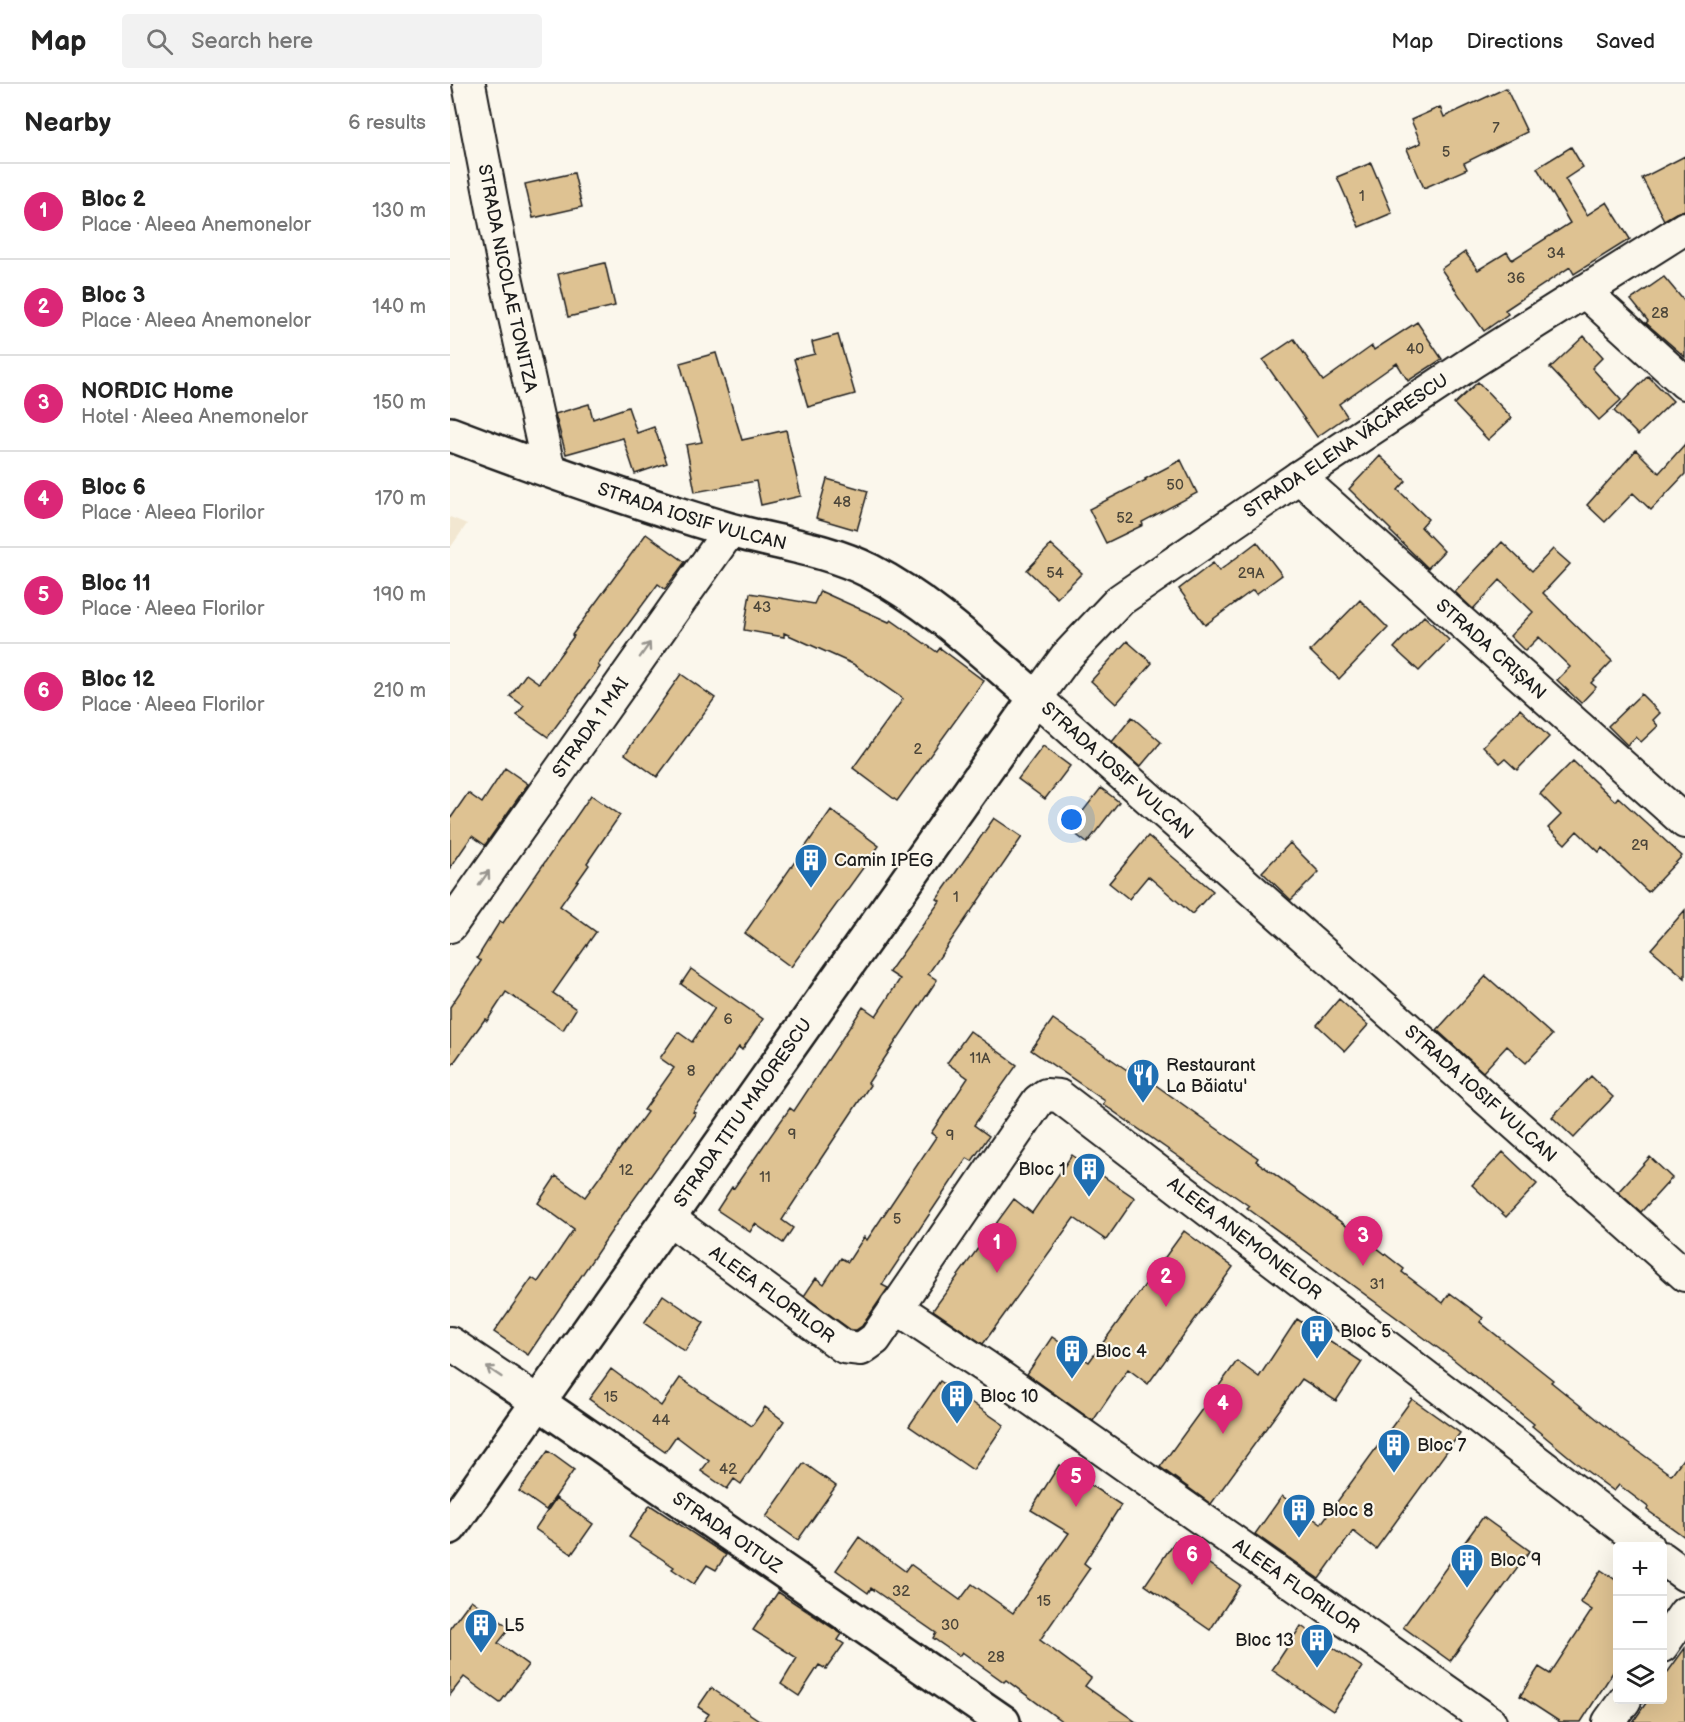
<!DOCTYPE html>
<html lang="en">
<head>
<meta charset="utf-8">
<style>
	body { margin:0; font-family:"Balsamiq Sans",sans-serif; background:#f2f2f2; color:#222 }
	.controls { position:absolute; right:18px; bottom:18px; display:grid; overflow:hidden; border-radius:6px; box-shadow:0 6px 24px #0002 }
	.controls button { width:54px; height:54px; display:grid; place-items:center; padding:0; border:0; border-bottom:2px solid #e0e0e0; background:#fff; color:#222; font:30px sans-serif }
	.you { position:absolute; left:622px; top:736px; width:21px; height:21px; margin:-15px; border:4px solid #fff; border-radius:50%; background:#1a73e8; box-shadow:0 0 0 9px #1a73e833 }
	.badge { display:grid; place-items:center; width:39px; height:39px; border-radius:50%; background:#db2777; color:#fff; font-size:20px; font-weight:700 }
	.pin { position:absolute; translate:-50% -50px; filter:drop-shadow(0 2px 3px #0008) }
	.pin::after { content:''; position:absolute; top:32px; width:21px; height:18px; background:inherit; clip-path:polygon(0 0,100% 0,50% 100%) }
	.list { margin:0; padding:0; list-style:none }
	h2 { display:flex; justify-content:space-between; align-items:center; height:78px; margin:0; padding:0 24px; font-size:26px }
	h2 small { font-size:20px; font-weight:400; color:#767676 }
	.list li { display:grid; grid-template-columns:39px 1fr auto; gap:18px; align-items:center; box-sizing:border-box; height:96px; padding:0 24px; border-top:2px solid #e0e0e0 }
	.list b { display:block; font-size:22px; white-space:nowrap }
	.list p { margin:0; font-size:20px; white-space:nowrap; color:#767676 }
	.list em { font-size:20px; font-style:normal; color:#767676 }
	.icon { flex:none; width:33px; height:33px; fill:none; stroke:currentColor; stroke-width:2; stroke-linecap:round; stroke-linejoin:round }
	.map { position:relative; flex:none; width:1235px; height:1638px; overflow:hidden }
	header { display:flex; align-items:center; gap:36px; box-sizing:border-box; height:84px; padding:0 30px; background:#fff; border-bottom:2px solid #e0e0e0 }
	header strong { font-size:28px }
	nav { display:flex; gap:33px; margin-inline-start:auto; font-size:21px }
	.search { width:420px; height:54px; background:#f2f2f2; display:flex; align-items:center; gap:15px; box-sizing:border-box; padding:0 21px; border-radius:6px; color:#767676; font-size:22px }
	main { display:flex }
	aside { flex:1; background:#fff }
	.map>svg:first-child { display:block }
	.built { fill:#f2e7d1 }
	.building { fill:#dec292; stroke:#1c1c1c; stroke-width:1.5 }
	.lines { fill:none; stroke-linecap:round; stroke-linejoin:round }
	.minor-casing { stroke:#1c1c1c; stroke-width:36 }
	.major-casing { stroke:#1c1c1c; stroke-width:38 }
	.minor { stroke:#fbf7ec; stroke-width:32 }
	.major { stroke:#fbf7ec; stroke-width:33 }
	.oneway { stroke:#97948e }
	.labels { text-anchor:middle; dominant-baseline:central; stroke-width:4.5; stroke-linejoin:round; paint-order:stroke }
	.number-label { font-size:15px; fill:#4c463a }
	.street-label { font-size:18px; fill:#1c1c1c; stroke:#fbf7ec }
	.poi-label { font-size:18px; fill:#1c1c1c; stroke:#fbf7ec; text-anchor:start }
</style>
</head>
<body>
<header>
<strong>Map</strong>
<div class="search"><svg class="icon" aria-label="search" viewBox="0 0 24 24"><circle cx="10" cy="10" r="6"/><path d="M15 15l6 6"/></svg>Search here</div>
<nav><a>Map</a><a>Directions</a><a>Saved</a></nav>
</header>
<main>
<aside>
<h2>Nearby<small>6 results</small></h2>
<ul class="list">
<li><span class="badge">1</span><div><b>Bloc 2</b><p>Place · Aleea Anemonelor</p></div><em>130 m</em></li>
<li><span class="badge">2</span><div><b>Bloc 3</b><p>Place · Aleea Anemonelor</p></div><em>140 m</em></li>
<li><span class="badge">3</span><div><b>NORDIC Home</b><p>Hotel · Aleea Anemonelor</p></div><em>150 m</em></li>
<li><span class="badge">4</span><div><b>Bloc 6</b><p>Place · Aleea Florilor</p></div><em>170 m</em></li>
<li><span class="badge">5</span><div><b>Bloc 11</b><p>Place · Aleea Florilor</p></div><em>190 m</em></li>
<li><span class="badge">6</span><div><b>Bloc 12</b><p>Place · Aleea Florilor</p></div><em>210 m</em></li>
</ul>
</aside>
<div class="map">
<svg width="1235" height="1638" viewBox="0 0 1235 1638">
	<rect width="100%" height="100%" fill="#fbf7ec"/>
	<filter id="ink" filterUnits="userSpaceOnUse"><feTurbulence type="fractalNoise" baseFrequency=".0167" numOctaves="2"/><feDisplacementMap in="SourceGraphic" scale="12" xChannelSelector="R" yChannelSelector="G"/><feConvolveMatrix kernelMatrix="1 2 1 2 8 2 1 2 1" color-interpolation-filters="sRGB"/></filter>
	<g filter="url(#ink)">
		<path class="built" d="M0 433 17 440 0 464Z"/>
		<path class="building" d="M1056 4 1077 48 1014 79 1017 85 974 104 957 65 971 59 961 36 990 23 994 33Z
			M1121 63 1133 83 1115 95 1137 131 1157 118 1180 155 1124 190 1120 183 1055 226 1058 230 1034 247 991 185 1015 168 1028 186 1057 168 1062 176 1120 139 1087 84Z
			M1235 72V126L1226 129 1214 136 1192 94Z
			M921 79 942 129 909 143 887 93Z
			M124 89 132 123 83 134 75 100Z
			M155 179 165 222 118 233 108 190Z
			M1214 193 1235 218V273L1196 239 1198 237 1181 216Z
			M967 238 992 275 958 297 947 279 889 320 897 332 867 353 813 276 844 255 873 297 922 262 924 266Z
			M388 251 405 310 358 323 344 275 365 270 362 258Z
			M1134 252 1153 273 1142 284 1171 316 1149 336 1100 284Z
			M266 269 292 356 336 346 351 412 311 421 306 397 245 408 236 361 252 358 230 279Z
			M1198 292 1223 317 1188 351 1164 327Z
			M1028 298 1062 334 1038 356 1004 320Z
			M139 320 143 335 178 323 187 349 204 343 217 379 185 390 173 354 116 370 105 330Z
			M1235 360V390L1201 426 1183 409 1155 438 1137 421 1186 366 1209 389Z
			M930 372 956 397 948 406 978 435 971 443 994 467 978 484 940 447 941 446 899 405Z
			M731 376 747 409 692 438 693 441 656 459 639 425 696 396 695 395Z
			M377 395 418 407 407 446 366 434Z
			M196 450 235 478 215 505 208 500 148 581 150 583 98 653 67 631 74 622 60 612 76 590 89 599 124 552 122 551Z
			M807 458 832 491 806 510 803 506 755 541 729 505 763 479 769 487Z
			M1052 458 1082 487 1103 465 1120 480 1093 509 1162 577 1141 599 1146 603 1131 619 1107 596 1120 583 1089 553 1075 567 1060 552 1083 528 1050 496 1023 525 1005 508Z
			M601 461 632 489 607 514 577 486Z
			M370 507 439 538 441 536 487 568 490 564 534 597 447 717 403 684 453 615 403 580 334 549V553L294 546 300 509 364 520Z
			M910 516 938 544 889 595 860 567Z
			M974 532 999 556 969 587 944 564Z
			M677 557 702 579 666 620 641 597Z
			M231 590 265 614 207 693 175 670Z
			M1191 610 1210 629 1203 636 1208 642 1191 658 1186 653 1177 661 1158 642Z
			M1070 625 1099 653 1067 686 1055 675 1050 679 1033 662Z
			M682 633 711 658 690 683 662 658Z
			M593 662 620 682 595 715 568 695Z
			M1123 677 1165 717 1168 713 1232 772 1198 808 1152 764 1149 768 1127 747 1115 760 1098 744 1111 731 1090 710Z
			M55 684 78 700 35 761 22 752 0 784V735L18 709 32 719Z
			M651 704 669 718 637 759 619 745Z
			M141 711 170 731 137 779 139 781 110 822 146 848 103 909 126 925 113 946 56 908 37 937 35 935 0 984V923L31 877 27 874 50 837 53 839Z
			M381 726 429 762 341 883 295 849Z
			M544 734 572 753 478 890 487 896 418 999 420 1001 358 1094 359 1095 332 1136 343 1144 333 1159 305 1140 300 1148 267 1126 282 1103 284 1104 340 1024 344 1027 413 923 426 932 450 895 439 888 490 817 487 815Z
			M698 752 763 807 742 830 698 792 679 815 659 799Z
			M840 759 869 788 841 816 812 788Z
			M1235 826V894L1201 865Z
			M241 885 313 935 292 966 289 963 243 1028 246 1029 169 1136 78 1271 44 1248 82 1194 88 1198 124 1145 88 1119 106 1092 135 1113 197 1028 194 1026 224 984 210 974 228 948 242 958 265 924 231 900Z
			M1036 892 1102 951 1076 979 1057 962 1033 988 987 946Z
			M889 915 918 941 895 967 867 941Z
			M603 935 677 986 679 982 808 1074 806 1077 898 1143 899 1142 954 1185 952 1188 993 1219 1000 1209 1033 1234 1030 1238 1103 1296 1101 1298 1173 1356 1221 1391 1235 1372V1453L1197 1426 1198 1423 1169 1401 1164 1407 1134 1385 1082 1342 1084 1340 1003 1275 797 1124 799 1122 653 1020 655 1017 581 966Z
			M520 947 567 981 524 1041 539 1052 522 1077 517 1074 432 1201 438 1204 412 1242 406 1246H401L354 1212 366 1194 374 1200 391 1174 398 1178 414 1153 417 1156 486 1053 481 1049 518 994 497 979Z
			M1141 992 1163 1013 1124 1054 1102 1033Z
			M1053 1068 1087 1100 1056 1133 1022 1101Z
			M622 1071 685 1114 656 1156 624 1134 533 1260 483 1226 564 1115 582 1129Z
			M1200 1073 1222 1094 1191 1128 1168 1108Z
			M734 1147 783 1183 698 1300 678 1285 643 1337 577 1290 602 1253 639 1278Z
			M213 1211 254 1239 235 1267 194 1239Z
			M847 1235 912 1278 886 1317 852 1295 761 1420 710 1383 787 1277 809 1293Z
			M161 1285 211 1322 230 1294 302 1342 315 1323 334 1337 291 1400 284 1395 277 1405 251 1387 259 1377 226 1352 215 1368 139 1315Z
			M490 1297 554 1341 523 1386 459 1342Z
			M962 1315 1010 1349 926 1465 903 1447 869 1495 805 1450 832 1412 871 1440Z
			M98 1367 124 1386 96 1426 69 1407Z
			M354 1379 386 1402 348 1456 316 1433Z
			M609 1381 671 1421 634 1479 640 1484 590 1556 641 1594 635 1602 686 1638H613L556 1596 554 1598 512 1568 509 1572 483 1554 486 1549 421 1504 418 1509 386 1486 409 1453 455 1487 460 1480 510 1516 522 1500 563 1529 619 1449 581 1426Z
			M106 1414 143 1440 122 1470 85 1445Z
			M200 1421 276 1471 266 1486 257 1481 244 1500 222 1485 224 1483 179 1453Z
			M1033 1433 1080 1467 1000 1577 953 1543Z
			M725 1457 790 1501 760 1546 695 1501Z
			M1151 1486 1167 1497V1582L1131 1638H1110L1070 1612 1089 1583 1100 1590 1142 1526 1130 1518Z
			M328 1508 392 1550 388 1556 394 1560 376 1585 369 1581 349 1612 331 1600 347 1574 303 1546Z
			M21 1516 60 1544 48 1559 78 1581 50 1619 14 1593 0 1611V1544Z
			M851 1542 912 1583 883 1627 822 1586Z
			M1235 1564V1638H1183L1198 1616H1212V1596Z
			M261 1604 312 1638H253L259 1630 248 1623Z"/>
		<g class="lines">
			<g class="minor-casing">
				<g id="minor">
					<path id="s1" d="M19 0 55 188 99 387"/>
					<path id="s2" d="M1235 144 1024 277 849 393 670 516 616 573 586 614 1235 1191"/>
					<path d="M1134 207 1235 299"/>
					<path id="s3" d="M849 393 1235 738"/>
					<path id="s4" d="M0 842 280 446"/>
					<path id="s5" d="M218 1134 394 1263 411 1265 425 1255 588 1017 596 1011 609 1012 1197 1462"/>
					<path id="s6" d="M446 1223 536 1283 1040 1638"/>
					<path d="M0 1259 88 1318"/>
					<path d="M1212 1474 1235 1491"/>
					<path d="M1212 1562 1235 1529"/>
					<path d="M1159 1638 1175 1616"/>
				</g>
			</g>
			<g class="major-casing">
				<g id="major">
					<path id="s7" d="M0 350C92 385 185 418 280 446 326 459 377 465 420 487 482 519 533 569 586 614L0 1443"/>
					<path id="s8" d="M88 1318 553 1638"/>
				</g>
			</g>
			<use href="#minor" class="minor"/>
			<use href="#major" class="major"/>
		</g>
		<defs><path id="oneway-shaft" d="M-6 0H5M1.5-3L5.5 0L1.5 3" fill="none" stroke-width="1.6" stroke-linecap="round" stroke-linejoin="round" transform="scale(1.5)"/></defs>
		<g class="oneway">
			<use href="#oneway-shaft" transform="translate(195 566) rotate(-55)"/>
			<use href="#oneway-shaft" transform="translate(34 794) rotate(-55)"/>
			<use href="#oneway-shaft" transform="translate(44 1288) rotate(-146)"/>
		</g>
	</g>
	<defs>
		<g id="building-pin" transform="scale(1.725)"><path d="M0 17L-7.5 6A9.5 9.5 0 1 1 7.5 6Z" fill="#1f6fb2" stroke="#fbf7ec"/><path d="M-4-6H4V6H1V3H-1V6H-4ZM-2.5-4.3h1.7v1.8h-1.7ZM.8-4.3h1.7v1.8H.8ZM-2.5-1h1.7V.8h-1.7ZM.8-1h1.7V.8H.8Z" fill="#fff"/></g>
		<g id="restaurant-pin" transform="scale(1.725)"><path d="M0 17L-7.5 6A9.5 9.5 0 1 1 7.5 6Z" fill="#1f6fb2" stroke="#fbf7ec"/><path d="M-5-6h1v4h1v-4h1v4h1v-4h1v5L-1.5 .5V6h-2V.5L-5-1ZM5-6V6H3V1.5H1.5Q1.5-4 5-6Z" fill="#fff"/></g>
	</defs>
	<g fill-rule="evenodd">
		<use href="#building-pin" x="361" y="776"/>
		<use href="#restaurant-pin" x="693" y="991"/>
		<use href="#building-pin" x="639" y="1085"/>
		<use href="#building-pin" x="867" y="1247"/>
		<use href="#building-pin" x="622" y="1267"/>
		<use href="#building-pin" x="507" y="1312"/>
		<use href="#building-pin" x="944" y="1361"/>
		<use href="#building-pin" x="849" y="1426"/>
		<use href="#building-pin" x="1017" y="1476"/>
		<use href="#building-pin" x="31" y="1541"/>
		<use href="#building-pin" x="867" y="1556"/>
	</g>
	<g class="labels">
		<g class="number-label">
			<text x="1046" y="44">7</text>
			<text x="996" y="68">5</text>
			<text x="912" y="112">1</text>
			<text x="1106" y="169">34</text>
			<text x="1066" y="194">36</text>
			<text x="1210" y="229">28</text>
			<text x="965" y="265">40</text>
			<text x="725" y="401">50</text>
			<text x="392" y="418">48</text>
			<text x="675" y="434">52</text>
			<text x="605" y="489">54</text>
			<text x="801" y="489">29A</text>
			<text x="312" y="523">43</text>
			<text x="468" y="665">2</text>
			<text x="1190" y="761">29</text>
			<text x="506" y="813">1</text>
			<text x="278" y="935">6</text>
			<text x="530" y="974">11A</text>
			<text x="241" y="987">8</text>
			<text x="342" y="1050">9</text>
			<text x="500" y="1051">9</text>
			<text x="176" y="1086">12</text>
			<text x="315" y="1093">11</text>
			<text x="447" y="1135">5</text>
			<text x="927" y="1200">31</text>
			<text x="161" y="1313">15</text>
			<text x="211" y="1336">44</text>
			<text x="278" y="1385">42</text>
			<text x="451" y="1507">32</text>
			<text x="594" y="1517">15</text>
			<text x="500" y="1541">30</text>
			<text x="546" y="1573">28</text>
		</g>
		<g class="street-label">
			<text stroke="none"><textPath href="#s1" startOffset="198">STRADA NICOLAE TONITZA</textPath></text>
			<text transform="translate(896 362) rotate(-34)">STRADA ELENA VĂCĂRESCU</text>
			<text stroke="none"><textPath href="#s7" startOffset="256">STRADA IOSIF VULCAN</textPath></text>
			<text stroke="none"><textPath href="#s3" startOffset="258">STRADA CRIȘAN</textPath></text>
			<text stroke="none"><textPath href="#s4" startOffset="243">STRADA 1 MAI</textPath></text>
			<text stroke="none"><textPath href="#s2" startOffset="915">STRADA IOSIF VULCAN</textPath></text>
			<text stroke="none"><textPath href="#s2" startOffset="1401">STRADA IOSIF VULCAN</textPath></text>
			<text transform="translate(293 1029) rotate(-55)">STRADA TITU MAIORESCU</text>
			<text stroke="none"><textPath href="#s5" startOffset="798">ALEEA ANEMONELOR</textPath></text>
			<text stroke="none"><textPath href="#s5" startOffset="129">ALEEA FLORILOR</textPath></text>
			<text stroke="none"><textPath href="#s8" startOffset="230">STRADA OITUZ</textPath></text>
			<text stroke="none"><textPath href="#s6" startOffset="488">ALEEA FLORILOR</textPath></text>
		</g>
		<g class="poi-label">
			<text x="384" y="776">Camin IPEG</text>
			<text x="716" y="981">Restaurant<tspan x="716" dy="21">La Băiatu'</tspan></text>
			<text x="616" y="1085" text-anchor="end">Bloc 1</text>
			<text x="890" y="1247">Bloc 5</text>
			<text x="645" y="1267">Bloc 4</text>
			<text x="530" y="1312">Bloc 10</text>
			<text x="967" y="1361">Bloc 7</text>
			<text x="872" y="1426">Bloc 8</text>
			<text x="1040" y="1476">Bloc 9</text>
			<text x="54" y="1541">L5</text>
			<text x="844" y="1556" text-anchor="end">Bloc 13</text>
		</g>
	</g>
</svg>
<div class="controls">
<button>+</button>
<button>−</button>
<button><svg class="icon" aria-label="layers" viewBox="0 0 24 24"><path d="M12 4l9 5-9 5-9-5zM3 14l9 5 9-5"/></svg></button>
</div>
<div class="you"></div>
<div class="pin badge" style="left:547px;top:1189px">1</div>
<div class="pin badge" style="left:716px;top:1223px">2</div>
<div class="pin badge" style="left:913px;top:1182px">3</div>
<div class="pin badge" style="left:773px;top:1350px">4</div>
<div class="pin badge" style="left:626px;top:1423px">5</div>
<div class="pin badge" style="left:742px;top:1501px">6</div>
</div>
</main>
</body>
</html>
